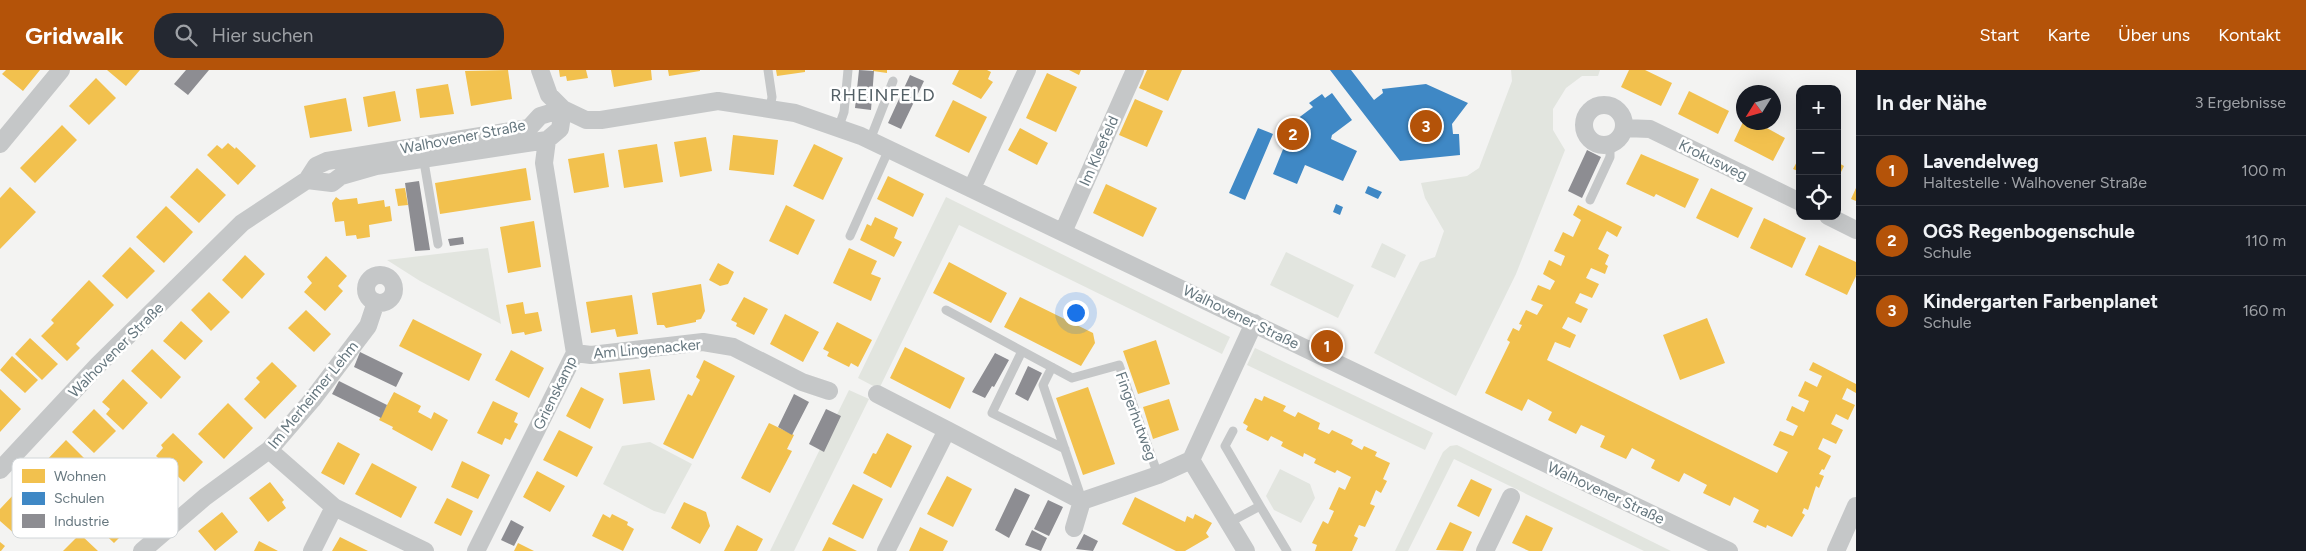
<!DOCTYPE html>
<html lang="de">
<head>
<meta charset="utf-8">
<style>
	body { margin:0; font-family:Figtree,sans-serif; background:#242831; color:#f1f3f6 }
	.controls { position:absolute; right:15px; top:15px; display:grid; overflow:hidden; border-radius:10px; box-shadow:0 5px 20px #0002 }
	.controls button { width:45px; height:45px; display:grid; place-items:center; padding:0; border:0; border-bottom:1px solid #363941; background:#171b24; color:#f1f3f6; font:25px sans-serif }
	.compass { position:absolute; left:1736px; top:15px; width:45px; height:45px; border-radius:50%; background:#171b24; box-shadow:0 5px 20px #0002; rotate:233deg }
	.you { position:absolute; left:1075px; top:242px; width:18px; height:18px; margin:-12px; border:4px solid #fff; border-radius:50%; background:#1a73e8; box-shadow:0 0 0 8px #1a73e833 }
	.badge { display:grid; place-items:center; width:32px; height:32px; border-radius:50%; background:#b45309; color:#fff; font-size:16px; font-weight:700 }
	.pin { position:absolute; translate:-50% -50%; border:2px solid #fff; box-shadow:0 1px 5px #0006 }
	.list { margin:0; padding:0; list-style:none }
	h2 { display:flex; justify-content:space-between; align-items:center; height:65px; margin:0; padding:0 20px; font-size:21px }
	h2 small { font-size:16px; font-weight:400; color:#9ea1a6 }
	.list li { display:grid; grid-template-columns:32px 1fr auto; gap:15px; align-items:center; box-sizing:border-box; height:70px; padding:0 20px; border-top:1px solid #363941 }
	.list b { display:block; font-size:19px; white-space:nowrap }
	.list p { margin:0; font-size:16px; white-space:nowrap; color:#9ea1a6 }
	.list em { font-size:16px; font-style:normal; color:#9ea1a6 }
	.icon { flex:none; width:28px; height:28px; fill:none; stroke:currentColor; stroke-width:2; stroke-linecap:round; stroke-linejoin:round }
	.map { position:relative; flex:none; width:1856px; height:481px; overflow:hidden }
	header { display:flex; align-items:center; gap:30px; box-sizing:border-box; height:70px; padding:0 25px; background:#b45309; color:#fff }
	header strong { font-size:24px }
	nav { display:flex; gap:28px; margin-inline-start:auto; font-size:18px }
	.search { width:350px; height:45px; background:#242831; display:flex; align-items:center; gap:12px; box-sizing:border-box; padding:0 18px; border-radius:20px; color:#9ea1a6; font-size:19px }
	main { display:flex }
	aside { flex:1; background:#171b24 }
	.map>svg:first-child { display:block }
	.green { fill:#e2e5df }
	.homes { fill:#f2c14e }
	.schools { fill:#3f88c5 }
	.industry { fill:#8d8d92 }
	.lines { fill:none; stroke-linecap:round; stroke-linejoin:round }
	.lane { stroke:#c5c7c8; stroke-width:9 }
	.street { stroke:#c5c7c8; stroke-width:18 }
	.labels { text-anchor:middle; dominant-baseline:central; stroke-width:5; stroke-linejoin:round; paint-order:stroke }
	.street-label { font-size:15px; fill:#66777f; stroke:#fff }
	.quarter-label { font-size:18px; letter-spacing:1px; fill:#535f65; stroke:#fff }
	.key { fill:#fff; stroke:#d1d6d9; stroke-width:1 }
	.key-label { font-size:14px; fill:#66777f }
</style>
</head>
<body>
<header>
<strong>Gridwalk</strong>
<div class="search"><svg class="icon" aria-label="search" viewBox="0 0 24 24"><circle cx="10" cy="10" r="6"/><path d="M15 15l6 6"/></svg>Hier suchen</div>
<nav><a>Start</a><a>Karte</a><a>Über uns</a><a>Kontakt</a></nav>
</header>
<main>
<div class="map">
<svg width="1856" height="481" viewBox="0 0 1856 481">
	<rect width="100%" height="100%" fill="#f3f3f2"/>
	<path class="green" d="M1511 0H1600L1598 6H1582L1566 18 1553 39V60L1565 80 1516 204 1456 326 1374 283 1420 192 1435 187 1444 161 1425 128 1421 113 1467 106 1479 98 1512 11Z
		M946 127 1230 267 1222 284 959 155 879 319 858 308Z
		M1382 173 1406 185 1395 208 1371 197Z
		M488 178 501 254 420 211 387 190Z
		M1286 182 1354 215 1338 248 1270 215Z
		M1255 278 1433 363 1425 380 1247 295Z
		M849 320 869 329 794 481H770Z
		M650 372 692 394 665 444 654 441 603 414 622 376Z
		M1457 375 1671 481H1644L1454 389 1408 481H1395L1443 382 1450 376Z
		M1280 399 1310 414 1315 428 1301 453 1274 440 1266 426Z"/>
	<path class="homes" d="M6 0H40L23 21 2 4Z
		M107 0H140L126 16Z
		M508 0 512 29 471 36 465 1Z
		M559 0H586L588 8 567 11 566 6 560 7Z
		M611 0H651L652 10 614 17Z
		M668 0H700V1L669 6Z
		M776 0H805V2L777 6Z
		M873 0H887V3L873 1Z
		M959 0H987L991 2 988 9 993 12 981 29 952 14Z
		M1069 0H1081L1079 5Z
		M1147 0H1182L1168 31 1139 18Z
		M1629 0H1645L1672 13 1661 36 1621 17Z
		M1047 3 1077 17 1056 62 1026 48Z
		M96 8 116 28 89 55 69 36Z
		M448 14 454 44 420 48 416 19Z
		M395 21 401 51 368 57 363 27Z
		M1689 21 1729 41 1718 64 1678 44Z
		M346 28 352 61 310 68 304 36Z
		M1135 29 1163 41 1147 77 1119 65Z
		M953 30 987 47 969 83 935 66Z
		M1743 52H1756L1785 68 1773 91 1734 71Z
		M62 55 77 70 35 113 20 98Z
		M1020 58 1048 73 1037 95 1008 80Z
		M733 65 778 70 774 105 729 100Z
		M706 67 712 101 680 107 674 72Z
		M228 73 235 79 236 77 256 96 238 115 207 85 217 75 222 79Z
		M657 74 663 112 624 118 618 80Z
		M814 74 843 88 823 130 793 116Z
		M604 83 609 117 574 123 568 89Z
		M1641 84 1699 109 1685 138 1656 124 1654 127 1626 114Z
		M1800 86V102L1793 99Z
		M1837 92 1844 96 1837 110Z
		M197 98 226 125 199 153 170 127Z
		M526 98 531 130 440 144 435 113Z
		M888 106 924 124 913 147 877 129Z
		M1106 114 1157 138 1143 167 1093 143Z
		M10 117 36 142 0 179V128Z
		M405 118 408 135 398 136 395 119Z
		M1711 118 1753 138 1738 168 1696 148Z
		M1856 118V131L1851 129Z
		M336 127 340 130 357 128 358 134 384 130 385 137 390 136 392 151 369 155 370 167 357 169 356 165 346 166 344 151 335 152 332 133Z
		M786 135 815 150 798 185 769 171Z
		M1578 135 1622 157 1617 167 1607 161 1598 179 1609 185 1605 194 1608 196 1605 204 1591 198 1586 208 1599 214 1592 228 1580 223 1575 233 1588 239 1581 253 1568 247 1562 258 1576 265 1570 278 1555 272 1547 290 1777 403 1788 382 1773 375 1780 361 1793 366 1798 356 1786 350 1792 336 1804 342 1809 331 1798 326 1805 311 1817 317 1822 306 1809 300 1813 292 1856 314V323L1847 318 1842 329 1855 335 1848 350 1836 344 1831 354 1843 360 1836 374 1823 368 1818 379 1831 386 1824 400 1822 399 1819 404 1824 406 1819 418 1816 416 1808 440 1804 438 1802 443 1805 445 1792 467 1767 455 1766 458 1753 452 1759 440 1734 427 1730 436 1703 423 1707 415 1684 403 1679 412 1651 398 1655 390 1632 378 1626 389 1600 377 1605 366 1581 355 1576 364 1548 350 1552 342 1528 329 1522 341 1485 323 1510 272 1507 270 1513 258 1519 261 1522 255 1519 254 1526 240 1537 245 1543 235 1531 230 1538 215 1550 220 1555 211 1543 204 1549 190 1561 196 1565 186 1554 181 1563 162 1573 167 1581 150 1573 145Z
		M166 136 193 162 164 193 136 167Z
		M875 147 898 158 894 168 902 172 894 187 860 170 867 154 871 156Z
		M1764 148 1806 168 1792 198 1750 178Z
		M534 151 541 197 508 203 500 157Z
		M1819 175 1856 192V206L1847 225 1805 205Z
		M130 177 155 201 127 229 102 206Z
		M849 178 877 191 871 204 881 208 871 231 833 213Z
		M245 185 265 204 242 229 222 210Z
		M326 186 347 206 338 216 343 221 325 241 304 222 312 213 307 207Z
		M949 192 1007 223 991 253 933 223Z
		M718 193 734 202 728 214 720 216 709 210Z
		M89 210 114 235 76 274 80 278 67 291 41 266 54 253 51 250Z
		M701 214 705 241 701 249 696 250V252L666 258 664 255H657L652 223Z
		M209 222 230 242 211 261 191 240Z
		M632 225 638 264 617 267 615 259 591 263 586 232Z
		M744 227 768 239 754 265 736 256 737 253 731 250Z
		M1020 227 1093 263 1095 273 1081 296 1004 257Z
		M523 232 525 244 538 242 542 261 525 265 524 262 512 264 506 235Z
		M306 240 331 264 314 282 288 258Z
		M785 244 819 262 803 292 770 274Z
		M1707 248 1725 293 1680 310 1663 265Z
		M413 249 482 284 469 311 399 276Z
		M181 251 203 271 185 290 163 271Z
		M837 252 872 270 858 297 851 293 849 297 827 286 829 282 823 279Z
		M30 268 58 294 42 310 15 284Z
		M1156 270 1170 314 1138 324 1123 281Z
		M905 277 965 308 950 339 890 308Z
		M152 279 181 307 161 329 131 301Z
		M511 280 544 298 529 328 495 310Z
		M12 286 38 310 25 323 0 300Z
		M704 290 735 306 693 389 663 374 688 324 692 326 700 310 696 307Z
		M272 292 297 316 265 349 244 329 260 312 256 308Z
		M650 299 655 330 623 334 619 303Z
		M123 309 148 333 123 360 106 344 110 339 102 332Z
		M581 317 604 329 590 359 566 346Z
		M1088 317 1115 394 1083 405 1056 328Z
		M0 319 21 339 0 362Z
		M394 322 421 336 418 342 431 349 434 342 448 350 432 381 392 359 393 357 379 350Z
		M1264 326 1286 336 1283 341 1295 347 1298 342 1320 353 1318 359 1329 364 1332 360 1353 370 1351 374 1362 380 1364 376 1377 382 1375 386 1390 393 1383 409 1387 411 1381 423 1376 420 1370 434 1375 436 1365 457 1359 455 1354 466 1358 468 1352 481H1315L1317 475 1312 473 1323 451 1328 454 1334 441 1329 439 1339 417 1345 420 1351 407 1337 400 1335 403 1314 393 1316 389 1304 383 1303 387 1281 376 1283 372 1271 366 1268 371 1246 360 1248 356 1243 353 1255 328 1262 331Z
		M1169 329 1179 360 1153 369 1143 337Z
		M493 331 518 343 514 352 518 354 510 370 505 368 502 375 477 363Z
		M228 333 253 358 224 389 198 364Z
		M94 339 116 361 94 383 72 362Z
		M769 353 794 365 787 379 792 381 770 423 741 408Z
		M559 360 593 377 577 407 543 390Z
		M173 363 203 392 184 412 156 386 163 378 161 375Z
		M887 363 912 376 891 418 863 403 873 383 876 384Z
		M66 370 93 397 71 420 44 393Z
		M338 372 360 384 344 415 321 403Z
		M462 391 490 405 478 429 451 417Z
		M372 393 417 417 401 448 355 424Z
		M537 401 565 416 550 442 523 427Z
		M32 405 54 425 16 465 0 451V439Z
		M947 406 972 419 953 457 927 444Z
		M1471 409 1492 419 1479 447 1457 436Z
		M270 412 284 430 282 432 286 438 268 452 249 428Z
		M853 414 883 429 863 469 832 454Z
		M1135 427 1185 452 1187 446 1193 449 1195 444 1212 453 1206 463 1209 467 1185 481H1176L1122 454Z
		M111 428 136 451 114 473 90 450Z
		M447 428 473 441 461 466 434 453Z
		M684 432 706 442 710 456 700 474 671 458Z
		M222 442 238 462 215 481 198 461Z
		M603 444 610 448 612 444 628 452 627 455 634 459 623 481 592 466Z
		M1526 445 1553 458 1542 481H1529L1512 473Z
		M1450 452 1472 462 1463 481 1436 480Z
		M737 455 763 469 757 481H724Z
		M920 457 948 471 943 481H909Z
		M80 464 98 481H63Z
		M340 467 368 481H332Z
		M829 467 857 481H822Z
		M259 471 278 481H254Z
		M0 472 5 476 1 481H0Z
		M518 473 534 481H514Z"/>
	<path class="schools" d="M1330 0H1351L1374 30 1383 23 1382 19 1426 14 1468 33 1452 54 1453 64H1459L1460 85 1400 91Z
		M1332 23 1352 50 1332 65 1331 69 1357 81 1343 111 1305 95 1297 114 1273 104 1286 72 1290 74 1292 69 1296 71 1299 64 1294 61 1297 54 1293 52 1313 37 1309 33 1322 24 1325 28Z
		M1258 58 1273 64 1245 130 1229 123Z
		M1368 116 1382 122 1378 129 1365 123Z
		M1336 134 1343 137 1340 145 1333 142Z"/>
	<path class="industry" d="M186 0H209L188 25 174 14Z
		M859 0 874 1 871 40 855 38Z
		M910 5 924 11 901 59 888 53Z
		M1587 80 1601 87 1582 128 1568 121Z
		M419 111 430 180 415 181 405 113Z
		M463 167 464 174 450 176 448 169Z
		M360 282 403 303 396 317 354 297Z
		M995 283 1009 290 994 317 992 316 985 328 972 322Z
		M1028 296 1042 303 1028 331 1015 324Z
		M339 311 387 335 381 348 332 324Z
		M794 324 809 332 792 365 778 357Z
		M826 339 841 346 824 382 809 374Z
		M1015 418 1030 425 1009 468 995 460Z
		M1048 430 1063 437 1049 466 1034 459Z
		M511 450 524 457 514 476 501 470Z
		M1032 460 1047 468 1041 481 1025 475Z
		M1084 464 1098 471 1093 481 1076 479Z"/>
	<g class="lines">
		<path class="lane" d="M768 0 772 27 770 38
			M839 56 844 42 848 0
			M870 70 893 11
			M423 86 438 174
			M1590 130 1610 87V75
			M850 166 889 79
			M946 240 1072 308 1119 295 1158 405
			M1022 281 992 343 1065 379
			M1052 297 1043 315 1082 430
			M1260 436 1287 481
			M1230 452 1260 436 1225 376 1233 361"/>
		<path class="street" d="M540 0 549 25 563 39
			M1584 55a20 20 0 1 1 40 0a20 20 0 1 1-40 0Z
			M1624 58 1650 59 1800 132
			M0 74 61 0
			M307 110 332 113 341 106 376 96 547 70
			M972 118 1027 0
			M1828 146 1856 160
			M1063 162 1135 0
			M366 219a14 14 0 1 1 28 0a14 14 0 1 1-28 0Z
			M575 283 591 285 703 272 733 277 802 312 829 321
			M877 324 947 360
			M269 380 334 437 425 481
			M0 400 98 295 242 153 307 110 316 96 327 91 529 58 540 46 563 39 586 50H601L718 31 795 43 861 66 1729 481
			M1074 458 1082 431
			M142 481 205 427 269 380 312 330 368 256 376 232
			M312 481 334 437
			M476 481 575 283 544 93 547 70 560 59 563 39
			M886 481 947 360 1082 431 1158 405 1191 390
			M1246 481 1191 390 1254 253
			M1485 481 1511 427
			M1836 481 1856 436"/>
	</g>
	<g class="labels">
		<g class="street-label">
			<text transform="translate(463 67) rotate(-11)">Walhovener Straße</text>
			<text transform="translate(1099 81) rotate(-66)">Im Kleefeld</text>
			<text transform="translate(1713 90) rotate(26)">Krokusweg</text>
			<text transform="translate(1241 247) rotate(26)">Walhovener Straße</text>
			<text transform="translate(647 279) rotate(-5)">Am Lingenacker</text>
			<text transform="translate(116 280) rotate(-45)">Walhovener Straße</text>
			<text transform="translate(555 323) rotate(-64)">Grienskamp</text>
			<text transform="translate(313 325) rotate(-51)">Im Merheimer Lehm</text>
			<text transform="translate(1136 346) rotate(70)">Fingerhutweg</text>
			<text transform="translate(1606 423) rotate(25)">Walhovener Straße</text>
		</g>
		<g class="quarter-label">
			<text x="883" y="25">RHEINFELD</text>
		</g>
	</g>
	<rect x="12" y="388" width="166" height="80" rx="8" class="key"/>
	<rect x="22" y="399" width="23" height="14" fill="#f2c14e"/>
	<rect x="22" y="422" width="23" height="13" fill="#3f88c5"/>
	<rect x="22" y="444" width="23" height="14" fill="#8d8d92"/>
	<g class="key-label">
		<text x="54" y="411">Wohnen</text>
		<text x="54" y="433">Schulen</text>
		<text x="54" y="456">Industrie</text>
	</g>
</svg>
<div class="controls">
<button>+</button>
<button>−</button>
<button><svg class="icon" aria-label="locate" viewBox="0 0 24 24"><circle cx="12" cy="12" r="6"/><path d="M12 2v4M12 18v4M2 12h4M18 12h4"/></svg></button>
</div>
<svg class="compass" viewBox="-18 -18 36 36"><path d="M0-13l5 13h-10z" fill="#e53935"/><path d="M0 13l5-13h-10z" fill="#9ea1a6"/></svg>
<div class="you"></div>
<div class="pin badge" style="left:1327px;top:276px">1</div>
<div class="pin badge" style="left:1293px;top:64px">2</div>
<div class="pin badge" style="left:1426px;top:56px">3</div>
</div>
<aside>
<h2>In der Nähe<small>3 Ergebnisse</small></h2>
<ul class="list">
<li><span class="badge">1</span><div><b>Lavendelweg</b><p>Haltestelle · Walhovener Straße</p></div><em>100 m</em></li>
<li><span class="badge">2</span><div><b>OGS Regenbogenschule</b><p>Schule</p></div><em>110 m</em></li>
<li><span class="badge">3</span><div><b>Kindergarten Farbenplanet</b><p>Schule</p></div><em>160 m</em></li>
</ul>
</aside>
</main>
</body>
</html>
